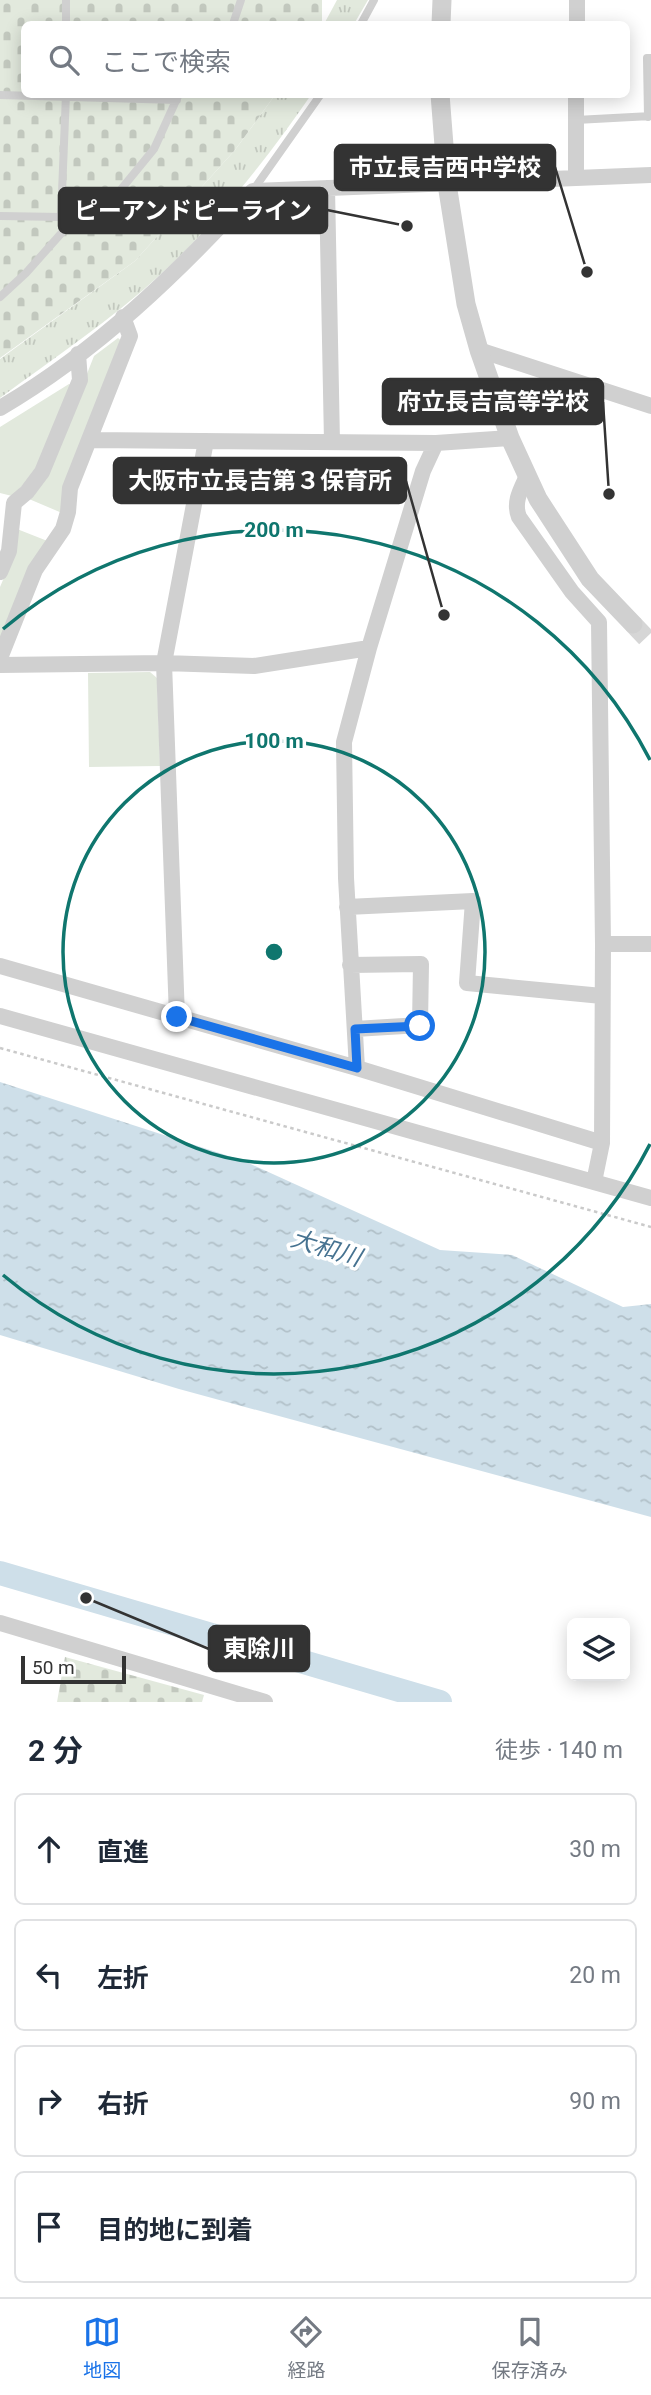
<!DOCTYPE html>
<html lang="ja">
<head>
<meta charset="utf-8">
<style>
	body { margin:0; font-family:Roboto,"Noto Sans JP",sans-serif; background:#f6f6f7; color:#1f2937 }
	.controls { position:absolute; right:21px; bottom:21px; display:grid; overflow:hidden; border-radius:10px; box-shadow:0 4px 18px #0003 }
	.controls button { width:63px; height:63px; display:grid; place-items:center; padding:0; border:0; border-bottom:2px solid #e0e1e3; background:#fff; color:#1f2937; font:35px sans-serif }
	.scale { position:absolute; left:21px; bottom:18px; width:105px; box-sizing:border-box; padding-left:7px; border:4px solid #333; border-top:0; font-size:19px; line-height:24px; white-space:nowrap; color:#333; -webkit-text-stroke:5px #fff; paint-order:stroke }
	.stop { position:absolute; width:21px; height:21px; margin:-16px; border:5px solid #1a73e8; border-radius:50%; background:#fff }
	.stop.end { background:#1a73e8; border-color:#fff; box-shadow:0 2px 7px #0008 }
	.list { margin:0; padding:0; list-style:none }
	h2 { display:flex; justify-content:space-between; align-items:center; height:91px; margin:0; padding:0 28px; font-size:30px }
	h2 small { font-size:23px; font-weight:400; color:#747a83 }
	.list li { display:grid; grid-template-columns:46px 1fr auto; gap:21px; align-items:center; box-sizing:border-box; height:112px; margin:0 14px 14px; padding:0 14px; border:2px solid #e0e1e3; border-radius:10px }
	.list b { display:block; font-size:26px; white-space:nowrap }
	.list em { font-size:23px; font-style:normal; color:#747a83 }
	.icon { flex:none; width:38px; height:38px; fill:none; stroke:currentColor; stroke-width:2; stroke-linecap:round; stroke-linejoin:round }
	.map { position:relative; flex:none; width:651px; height:1702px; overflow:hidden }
	.search { position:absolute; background:#fff; box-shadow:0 4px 18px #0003; left:21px; right:21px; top:21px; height:77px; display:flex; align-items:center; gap:18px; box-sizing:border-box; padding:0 24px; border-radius:10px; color:#747a83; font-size:26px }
	.sheet { height:595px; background:#fff }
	nav { display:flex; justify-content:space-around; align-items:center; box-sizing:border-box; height:98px; border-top:2px solid #e0e1e3; background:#fff; font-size:19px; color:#747a83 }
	nav a { display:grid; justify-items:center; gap:4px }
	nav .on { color:#1a73e8 }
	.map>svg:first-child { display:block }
	.grass { fill:url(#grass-tufts) }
	.cemetery { fill:url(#cemetery-stones) }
	.park { fill:#e2e9dd }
	.water { fill:url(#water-ripples) }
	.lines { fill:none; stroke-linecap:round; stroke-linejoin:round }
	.river { stroke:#cedfe9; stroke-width:24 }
	.tertiary-tunnel { stroke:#d6d6d6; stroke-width:19; stroke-dasharray:19 10; stroke-linecap:butt }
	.path { stroke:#cacaca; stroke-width:2.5; stroke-dasharray:3.5 3.5; stroke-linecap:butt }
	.service { stroke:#d0d0d0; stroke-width:8 }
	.minor { stroke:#d0d0d0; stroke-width:16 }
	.tertiary { stroke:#d0d0d0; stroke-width:19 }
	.route { stroke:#1a73e8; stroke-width:9 }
	.ring { fill:none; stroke:#0f766e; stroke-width:3.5 }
	.labels { text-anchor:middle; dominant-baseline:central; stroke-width:7; stroke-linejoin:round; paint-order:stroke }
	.water-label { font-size:24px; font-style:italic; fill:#467290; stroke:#fff }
	.centre { fill:#0f766e; stroke:#fff; stroke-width:3.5 }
	.ring-label { font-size:21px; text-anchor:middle; font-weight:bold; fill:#0f766e; stroke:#fff; stroke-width:7; stroke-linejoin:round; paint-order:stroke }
	.leader { fill:none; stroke:#333; stroke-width:2.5 }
	.callout-dot { fill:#333; stroke:#fff; stroke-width:2.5 }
	.callout { fill:#333; stroke:#333; stroke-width:2.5 }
	.callout-label { font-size:24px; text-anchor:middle; font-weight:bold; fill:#fff }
</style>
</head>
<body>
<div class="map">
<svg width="651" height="1702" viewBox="0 0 651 1702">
	<defs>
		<pattern id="grass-tufts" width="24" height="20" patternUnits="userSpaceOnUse" patternTransform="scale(1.75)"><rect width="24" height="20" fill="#e2e9dd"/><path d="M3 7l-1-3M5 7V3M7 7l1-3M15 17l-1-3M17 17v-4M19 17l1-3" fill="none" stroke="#c2c8be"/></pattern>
		<pattern id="cemetery-stones" width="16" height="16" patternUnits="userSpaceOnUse" patternTransform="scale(1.75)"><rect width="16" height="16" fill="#e2e9dd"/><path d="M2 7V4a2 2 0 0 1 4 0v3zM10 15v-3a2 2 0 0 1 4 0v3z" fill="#c2c8be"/></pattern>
		<pattern id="water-ripples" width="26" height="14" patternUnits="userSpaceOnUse" patternTransform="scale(1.75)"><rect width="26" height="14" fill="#cedfe9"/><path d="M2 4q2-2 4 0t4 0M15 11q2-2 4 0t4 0" fill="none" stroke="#b1c0c8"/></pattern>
	</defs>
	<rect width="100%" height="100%" fill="#fff"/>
	<path class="grass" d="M337 0H368L354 24H324Z
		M275 95H311C269 156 216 224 161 274 111 320 54 358 0 398V359L135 261 235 150Z"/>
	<path class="cemetery" d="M0 0H322V24H24V94L275 95 235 150 135 261 0 358Z
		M65 1657 204 1695 202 1702H57Z"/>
	<path class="park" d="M118 338 123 342 62 513 29 499 45 480 94 356Z
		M69 384 73 386 35 473 12 496 0 493V427Z
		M17 529 50 542 0 642V587L14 554Z
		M150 672 157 678 160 766 89 767 88 673Z"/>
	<path class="water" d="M0 1082 244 1161 440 1250 512 1255 623 1307 651 1304V1517L179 1389 0 1335Z"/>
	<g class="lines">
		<path class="river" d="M0 1573 440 1702"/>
		<path class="tertiary-tunnel" d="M633 624 651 643"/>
		<path class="path" d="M0 1048 651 1227"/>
		<path class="service" d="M66 24V0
			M233 24 241 0
			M361 24 374 0
			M0 95 177 100
			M648 117 647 58H651
			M576 120 651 116
			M254 189 321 94
			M0 216 61 217 66 94
			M0 297 26 273 66 228 118 193 154 149 179 94"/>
		<path class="minor" d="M577 24V0
			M576 177V94
			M327 188 332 442
			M479 350 651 406
			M0 408C96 352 178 273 253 191L651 175
			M90 440 436 443 510 438
			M527 476C521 489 513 502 519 517L572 592 599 622 603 944 602 1143 594 1182
			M0 572 9 551 14 503 27 492 42 472 80 380 78 354
			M0 658 35 570 63 529 68 512 70 488 130 336 123 317
			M0 665 164 663 254 666 369 648
			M347 907 473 901 467 983 602 996
			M603 944H651
			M350 965 421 964 420 1025 355 1029
			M0 966 357 1068 602 1143
			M0 1016 651 1198
			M177 1017 164 663 206 441
			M357 1068 346 878 344 742 369 648 423 471 436 443
			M0 1623 265 1702"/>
		<path class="tertiary" d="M441 24 442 0
			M440 94 447 184 466 304 479 350 510 438 538 499 590 579 633 624"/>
	</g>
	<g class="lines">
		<path class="route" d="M177 1017 357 1068 355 1029 420 1026"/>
	</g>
	<g class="ring">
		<circle cx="274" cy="952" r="211"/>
		<path d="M650 1144A422 422 0 0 1 3 1275M3 629A422 422 0 0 1 650 760"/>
	</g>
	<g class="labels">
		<g class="water-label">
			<text transform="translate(326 1248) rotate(17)">大和川</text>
		</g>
	</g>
	<circle cx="274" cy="952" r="10" class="centre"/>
	<g class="ring-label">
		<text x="274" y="537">200 m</text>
		<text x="274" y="748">100 m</text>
	</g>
	<path class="leader" d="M587 272L555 167M407 226L327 210M609 494L603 402M444 615L406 481M86 1598L209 1649"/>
	<g class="callout-dot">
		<circle cx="587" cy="272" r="7"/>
		<circle cx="407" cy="226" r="7"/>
		<circle cx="609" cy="494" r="7"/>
		<circle cx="444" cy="615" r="7"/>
		<circle cx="86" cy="1598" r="7"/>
	</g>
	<g class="callout">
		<rect x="335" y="145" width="220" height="45" rx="7"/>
		<rect x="59" y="188" width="268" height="45" rx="7"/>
		<rect x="383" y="379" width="220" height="45" rx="7"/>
		<rect x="114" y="458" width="292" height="45" rx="7"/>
		<rect x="209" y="1626" width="100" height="45" rx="7"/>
	</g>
	<g class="callout-label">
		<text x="445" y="176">市立長吉西中学校</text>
		<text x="193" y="219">ピーアンドピーライン</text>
		<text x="493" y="410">府立長吉高等学校</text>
		<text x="260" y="489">大阪市立長吉第３保育所</text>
		<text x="259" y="1657">東除川</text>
	</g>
</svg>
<div class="controls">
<button><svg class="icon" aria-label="layers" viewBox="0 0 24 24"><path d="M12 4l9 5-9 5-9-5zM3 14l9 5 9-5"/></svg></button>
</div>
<div class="scale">50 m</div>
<div class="stop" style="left:420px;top:1026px"></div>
<div class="stop end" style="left:177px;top:1017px"></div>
<div class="search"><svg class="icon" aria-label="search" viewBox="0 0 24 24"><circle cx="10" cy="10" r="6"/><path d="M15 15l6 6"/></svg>ここで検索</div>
</div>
<section class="sheet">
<h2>2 分<small>徒歩 · 140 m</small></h2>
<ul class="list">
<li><svg class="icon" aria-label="ahead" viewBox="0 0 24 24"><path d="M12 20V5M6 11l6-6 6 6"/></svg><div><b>直進</b></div><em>30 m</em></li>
<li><svg class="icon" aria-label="left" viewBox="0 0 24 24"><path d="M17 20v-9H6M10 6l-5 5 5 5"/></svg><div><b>左折</b></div><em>20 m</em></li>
<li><svg class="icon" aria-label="right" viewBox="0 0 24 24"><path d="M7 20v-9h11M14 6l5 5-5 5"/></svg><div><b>右折</b></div><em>90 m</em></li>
<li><svg class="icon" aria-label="arrive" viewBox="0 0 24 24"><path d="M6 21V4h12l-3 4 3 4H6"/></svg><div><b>目的地に到着</b></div></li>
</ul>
</section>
<nav>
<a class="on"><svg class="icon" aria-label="map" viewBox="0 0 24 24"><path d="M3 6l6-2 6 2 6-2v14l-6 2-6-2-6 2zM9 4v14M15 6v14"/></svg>地図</a>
<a><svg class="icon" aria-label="directions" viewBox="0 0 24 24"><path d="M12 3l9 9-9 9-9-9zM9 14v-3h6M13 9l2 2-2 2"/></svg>経路</a>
<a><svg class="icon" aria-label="saved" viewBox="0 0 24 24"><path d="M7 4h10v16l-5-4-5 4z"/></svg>保存済み</a>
</nav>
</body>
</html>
